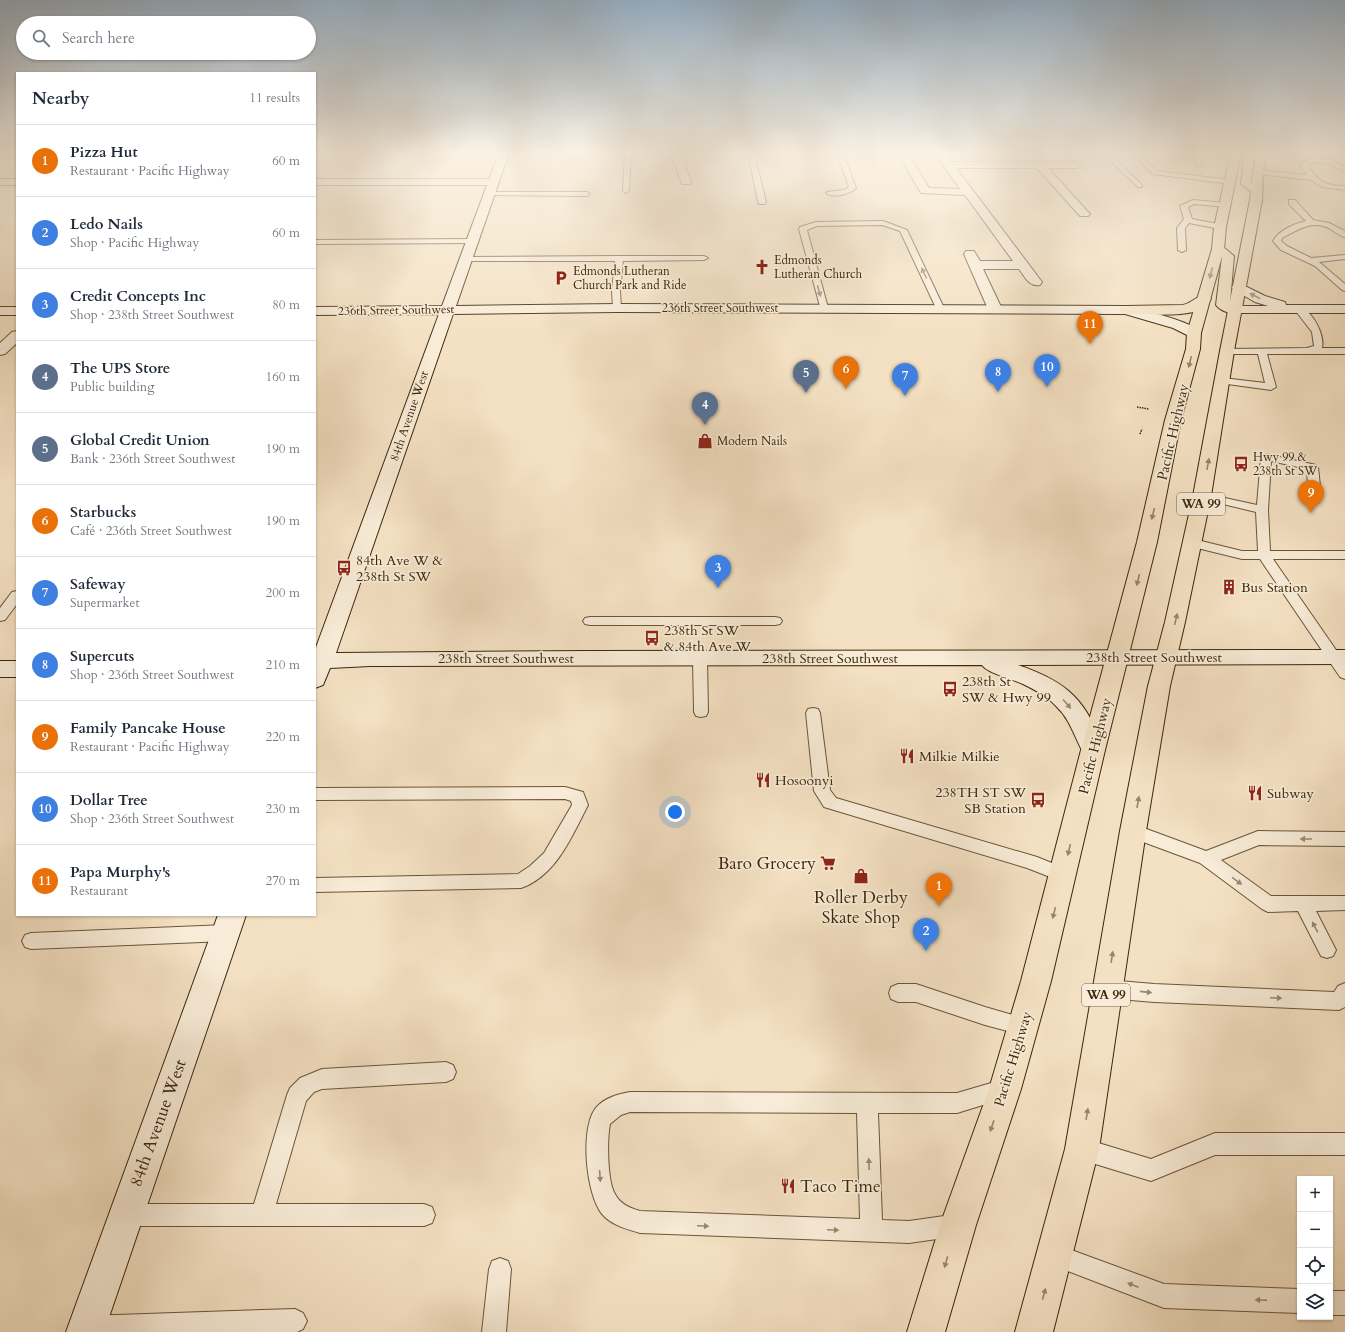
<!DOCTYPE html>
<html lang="en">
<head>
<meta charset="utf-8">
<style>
	body { margin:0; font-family:Cardo,serif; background:#f6f6f7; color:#1f2937 }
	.controls { position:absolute; right:12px; bottom:12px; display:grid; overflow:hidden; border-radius:0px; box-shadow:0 1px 3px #0004 }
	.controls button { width:36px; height:36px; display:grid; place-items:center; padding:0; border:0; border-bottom:1px solid #e0e1e3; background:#fff; color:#1f2937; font:20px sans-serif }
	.you { position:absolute; left:675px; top:812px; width:14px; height:14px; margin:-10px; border:3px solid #fff; border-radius:50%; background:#1a73e8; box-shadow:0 0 0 6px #1a73e833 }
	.badge { display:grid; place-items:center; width:26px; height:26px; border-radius:50%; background:#7c3aed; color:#fff; font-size:13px; font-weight:700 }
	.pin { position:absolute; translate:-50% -33px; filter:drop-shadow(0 1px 2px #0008) }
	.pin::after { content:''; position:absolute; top:21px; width:14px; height:12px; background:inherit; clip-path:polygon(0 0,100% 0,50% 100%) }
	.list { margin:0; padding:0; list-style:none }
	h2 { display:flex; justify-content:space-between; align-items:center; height:52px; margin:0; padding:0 16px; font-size:17px }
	h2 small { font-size:13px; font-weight:400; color:#747a83 }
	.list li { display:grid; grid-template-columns:26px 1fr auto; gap:12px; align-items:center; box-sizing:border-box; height:72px; padding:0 16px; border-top:1px solid #e0e1e3 }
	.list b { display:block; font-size:15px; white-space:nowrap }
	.list p { margin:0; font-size:13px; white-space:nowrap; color:#747a83 }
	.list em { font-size:13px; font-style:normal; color:#747a83 }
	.icon { flex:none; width:22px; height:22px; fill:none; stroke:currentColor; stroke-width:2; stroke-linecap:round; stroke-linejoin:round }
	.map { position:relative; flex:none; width:1345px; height:1332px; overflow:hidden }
	.search { position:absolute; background:#fff; box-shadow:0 1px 3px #0004; left:16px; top:16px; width:300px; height:44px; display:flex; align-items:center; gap:10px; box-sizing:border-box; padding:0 14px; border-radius:22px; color:#747a83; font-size:15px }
	.panel { position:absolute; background:#fff; box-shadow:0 1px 3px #0004; left:16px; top:72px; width:300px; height:844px; border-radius:0px }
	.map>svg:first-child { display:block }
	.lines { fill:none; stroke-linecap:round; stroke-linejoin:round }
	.lane-casing { stroke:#6b5538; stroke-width:2 }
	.street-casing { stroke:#6b5538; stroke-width:2 }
	.secondary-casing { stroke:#3d2609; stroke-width:2 }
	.primary-casing { stroke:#3d2609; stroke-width:2 }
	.highway-casing { stroke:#3d2609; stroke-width:2 }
	.path { stroke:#3d2609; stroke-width:1.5; stroke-dasharray:1.5 1; stroke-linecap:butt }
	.lane { fill:#f8ecd8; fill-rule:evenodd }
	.street { fill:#f8ecd8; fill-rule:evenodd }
	.secondary { fill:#f8ecd8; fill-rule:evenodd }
	.primary { fill:#f4e1c3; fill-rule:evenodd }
	.highway { fill:#f4e1c3; fill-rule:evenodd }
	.oneway { fill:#9a8970 }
	.oneway2 { fill:#988466 }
	.labels { text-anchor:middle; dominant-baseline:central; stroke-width:3.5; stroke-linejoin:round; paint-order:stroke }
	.far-poi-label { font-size:12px; fill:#3d2609; stroke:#f8ecd8; text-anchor:start }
	.far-street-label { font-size:12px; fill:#3d2609; stroke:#f8ecd8 }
	.shield { fill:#f8ecd8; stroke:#756147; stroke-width:1 }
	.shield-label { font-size:13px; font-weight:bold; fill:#3d2609 }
	.street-label { font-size:14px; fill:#3d2609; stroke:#f8ecd8 }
	.poi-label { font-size:14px; fill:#3d2609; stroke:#f8ecd8; text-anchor:start }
	.near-poi-label { font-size:17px; fill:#3d2609; stroke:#f8ecd8; text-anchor:end }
	.near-street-label { font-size:17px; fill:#3d2609; stroke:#f8ecd8 }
</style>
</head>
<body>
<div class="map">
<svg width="1345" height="1332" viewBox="0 0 1345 1332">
	<rect width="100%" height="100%" fill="#f4e1c3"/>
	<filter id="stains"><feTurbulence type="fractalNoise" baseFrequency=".005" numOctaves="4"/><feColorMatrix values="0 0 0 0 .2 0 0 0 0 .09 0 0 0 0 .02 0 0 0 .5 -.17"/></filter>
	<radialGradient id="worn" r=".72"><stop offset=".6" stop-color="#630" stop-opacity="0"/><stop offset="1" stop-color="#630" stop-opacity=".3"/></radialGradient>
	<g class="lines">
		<g class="lane-casing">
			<path id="lane" d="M625 153H631L629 191 626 193 623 191Z
				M748 153H754L766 202 765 204H759L758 202Z
				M837 153H843L856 188C850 194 833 199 826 193L827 192 844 190 849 187Z
				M1102 153H1109L1142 185V187H1138Z
				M1131 153H1138L1157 171 1231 180 1234 182 1231 184 1153 174Z
				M1192 153H1198L1202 165 1201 166H1197Z
				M1312 159 1331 160 1345 167V172C1331 167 1323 157 1307 165 1319 182 1325 186 1345 186V190L1322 187 1311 180 1258 174 1255 172 1258 170 1307 175 1300 165 1303 162Z
				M489 192H587L590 194 587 196 487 195V193Z
				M1193 200 1226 203 1230 205 1226 207 1194 204 1188 207 1192 219 1223 225 1224 227 1220 229 1189 223 1185 228 1186 250 1182 252 1178 250 1177 228 1184 219 1180 206Z
				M1289 200H1295L1313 220 1329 223 1345 231V237C1339 236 1334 231 1329 228 1310 220 1298 230 1282 238L1281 241 1287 246 1311 258 1345 255V259L1319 262 1345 284V291L1342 290 1315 266 1281 250 1273 241C1279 230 1294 224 1306 221L1289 204Z
				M883 221 907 230 944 308 943 310H937L936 308 900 231 882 225 817 226 807 230 828 308 827 310H821L799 229 800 227 816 222Z
				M472 239 476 241 475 243 315 244V240Z
				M619 256H704L708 258 704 260 623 261 620 291 621 308 617 311 613 308 612 291 615 261H466L462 259 466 257Z
				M1299 307C1313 311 1325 335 1322 348H1345V354H1267L1276 387 1271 390 1220 383 1218 381 1220 379 1223 378 1265 383 1258 354H1227L1224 353 1222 351 1224 349 1307 348 1314 346 1312 332 1295 310Z
				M1266 454 1316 465 1318 467 1320 486 1318 488H1310L1308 486 1307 469 1271 461 1268 510 1270 551H1345V559H1273L1345 663V679L1340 677 1260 559H1242L1189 546 1187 543 1189 540 1193 539 1242 551H1258L1256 512 1198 498 1196 496 1198 494 1202 493 1257 505 1261 457Z
				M17 591V604L5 620 0 621V608L12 592Z
				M590 617H775L780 618 782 621 780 624 775 625H590L585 624 583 621 585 618Z
				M700 653 705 655 707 658 708 712 706 716 701 717 696 716 694 712 693 658 695 655Z
				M813 708 818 709 820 713 830 790 836 798 1037 857 1069 870 1072 875 1069 880 1063 882 1027 868 824 807 814 791 806 713 808 709Z
				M565 787 583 792 588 805C572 836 556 876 521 888L315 892V878L518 874 530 866 544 853 572 805 571 801 565 799 315 800V788Z
				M1133 824 1206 851 1258 831 1345 832V846L1259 845 1221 860 1271 896H1345V910L1316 911 1336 950 1333 956 1327 958 1321 956 1298 911 1268 912 1262 909 1200 863 1127 836 1125 831 1127 826Z
				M226 925 232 927 235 933 232 939 226 941 31 949 25 947 22 941 25 935 31 933Z
				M1107 980 1154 984 1334 992 1338 986 1345 983V1007L1339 1010 1154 1002 1107 998 1100 995 1098 989 1100 983Z
				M898 984H916L985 1007 1030 1020 1033 1026 1030 1032 1023 1035 985 1025 916 1002H898L891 999 889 993 891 987Z
				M446 1062 453 1065 456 1072 453 1079 446 1082 322 1089 314 1092 306 1101 276 1204H424L432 1207 435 1215 432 1223 424 1226H126L118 1223 115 1215 118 1207 126 1204H254L287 1095 290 1088 300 1078 322 1069Z
				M1005 1079 1012 1082 1015 1089 1012 1096 957 1113H878L882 1220 909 1221 958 1214 966 1217 969 1225 966 1233 958 1236 909 1243 640 1233C627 1229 611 1225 602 1214 586 1194 580 1130 595 1109 602 1099 618 1094 630 1092L957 1093ZM630 1112 857 1113 860 1219 640 1211C630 1208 620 1204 615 1194 607 1180 607 1140 610 1124L621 1115Z
				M1215 1133H1345V1155H1215L1151 1181 1082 1160 1075 1156 1071 1149 1075 1142 1082 1138 1151 1159Z
				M1055 1244 1164 1284 1300 1289V1313L1164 1308 1047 1263 1044 1255 1047 1247Z
				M500 1258 508 1261 511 1269 506 1332H482L489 1269 492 1261Z
				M1330 1291H1345V1315H1330Z
				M295 1309 303 1313 307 1321 303 1329 297 1332H76L74 1328 78 1320 86 1316Z"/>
		</g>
		<g class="street-casing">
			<path id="street" d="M671 153H681L691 182 690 184H682L681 182Z
				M934 153H944L951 162H1077L1082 165 1077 168H1048L1088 212 1090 214 1088 216H1080L1037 168H956L1042 282 1040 285C1029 287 1025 277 1019 269H983L1002 309 1000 312H990L988 309 964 254 966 251H974L980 261H1013L965 195 921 193 901 159 902 157H910L929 188 960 189Z
				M0 179H17V185H0Z
				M315 179H493L498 182 493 185H315Z
				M17 331V343L5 354 0 355V343L12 332Z"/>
		</g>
		<g class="secondary-casing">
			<path id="secondary" d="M499 153H509L456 306 617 304 1126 306C1141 310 1193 321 1201 333L1199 336 1194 337 1189 336 1173 328 1125 314 617 312 453 314 336 653 586 651 1345 650V664L1018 665C1070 683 1085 700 1105 750L1101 756 1093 759 1085 756C1075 739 1071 720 1056 706 1047 696 1035 690 1023 684 1012 679 987 673 982 665L370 666 330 668 323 685 315 688V650L439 314 315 315V307L442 306Z
				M1239 283 1265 296 1285 302 1286 305H1345V313H1229L1227 310 1229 307 1234 306H1268L1255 302 1234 290 1232 287 1234 284Z
				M0 307H17V315H0Z
				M0 661H17V677H0Z
				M218 915H246L104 1332H66Z"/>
		</g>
		<g class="primary-casing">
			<path id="primary" d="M1240 153 1254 154 1251 183 1261 190 1260 192H1252L1241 184 1244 156Z
				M1218 245 1222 246 1234 256 1230 303 1239 307 1241 310 1239 313C1231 315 1221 311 1216 305L1222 257 1212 249 1214 246Z
				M1204 295 1209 296 1211 299C1208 303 1203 308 1199 310 1185 317 1143 314 1126 314L1121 313 1119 310 1121 307 1126 306 1183 305C1191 303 1196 297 1204 295Z"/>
		</g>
		<g class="highway-casing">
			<path id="highway" d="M1231 153H1241L1226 227 1224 249 1201 333 1200 349 1181 420 1157 542 1105 750 1051 981 1021 1089 976 1225 945 1332H907L940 1225 989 1089 1021 981 1081 750 1137 542 1165 420 1186 349 1187 333 1212 249 1214 227Z
				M1257 153H1267L1263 172 1262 200 1234 351 1211 496 1185 622 1170 686 1146 831 1099 1149 1053 1332H1015L1065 1149 1120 831 1148 686 1165 622 1193 496 1220 351 1250 200 1253 172Z"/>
		</g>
		<path class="path" d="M1137 407 1149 409
			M1140 434 1142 429"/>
		<use href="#lane" class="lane"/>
		<use href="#street" class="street"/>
		<use href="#secondary" class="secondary"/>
		<use href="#primary" class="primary"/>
		<use href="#highway" class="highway"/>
	</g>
	<defs><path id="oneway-solid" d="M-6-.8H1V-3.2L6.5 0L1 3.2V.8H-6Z"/></defs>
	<g class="oneway">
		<use href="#oneway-solid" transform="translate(924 273) rotate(-115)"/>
		<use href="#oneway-solid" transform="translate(819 291) rotate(75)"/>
		<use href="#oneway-solid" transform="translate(1255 296) rotate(-153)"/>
		<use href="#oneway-solid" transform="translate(1067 704) rotate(49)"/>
		<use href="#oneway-solid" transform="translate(1306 839) rotate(-180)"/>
		<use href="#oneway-solid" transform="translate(1237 881) rotate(36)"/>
		<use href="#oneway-solid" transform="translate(1315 927) rotate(-117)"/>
		<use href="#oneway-solid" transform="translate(1146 992) rotate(6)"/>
		<use href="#oneway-solid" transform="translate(1276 998) rotate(2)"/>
		<use href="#oneway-solid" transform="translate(869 1164) rotate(-92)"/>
		<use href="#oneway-solid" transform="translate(600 1176) rotate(86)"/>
		<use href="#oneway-solid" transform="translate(703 1226) rotate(2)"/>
		<use href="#oneway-solid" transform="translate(833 1230) rotate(2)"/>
		<use href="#oneway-solid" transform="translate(1133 1285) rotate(-159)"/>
		<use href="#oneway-solid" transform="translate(1261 1300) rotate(-178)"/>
	</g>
	<g class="oneway2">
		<use href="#oneway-solid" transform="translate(1211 273) rotate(105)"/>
		<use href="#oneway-solid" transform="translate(1190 362) rotate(103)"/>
		<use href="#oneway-solid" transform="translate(1208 464) rotate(-80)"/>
		<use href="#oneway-solid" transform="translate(1153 514) rotate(103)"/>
		<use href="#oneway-solid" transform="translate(1138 580) rotate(104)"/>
		<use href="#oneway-solid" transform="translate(1176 619) rotate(-77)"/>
		<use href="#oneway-solid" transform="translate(1138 802) rotate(-80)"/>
		<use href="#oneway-solid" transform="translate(1069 850) rotate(103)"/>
		<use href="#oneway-solid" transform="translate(1054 913) rotate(104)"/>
		<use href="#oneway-solid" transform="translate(1112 957) rotate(-81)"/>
		<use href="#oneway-solid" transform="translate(1087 1114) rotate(-81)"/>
		<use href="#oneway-solid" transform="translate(992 1126) rotate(109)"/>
		<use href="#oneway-solid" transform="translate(946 1262) rotate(106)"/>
		<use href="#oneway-solid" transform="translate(1044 1294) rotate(-75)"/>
	</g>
	<linearGradient id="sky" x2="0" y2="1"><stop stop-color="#94acc0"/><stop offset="0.45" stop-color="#faf2e4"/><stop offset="1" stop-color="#faf2e4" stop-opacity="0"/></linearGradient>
	<rect width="1345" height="340" fill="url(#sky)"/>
	<defs>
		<g id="church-bare" transform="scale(1.2)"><path d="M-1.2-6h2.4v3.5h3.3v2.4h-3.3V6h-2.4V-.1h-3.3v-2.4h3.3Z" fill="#8f2418" stroke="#f8ecd8" stroke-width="2.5" paint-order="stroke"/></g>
		<g id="parking-bare" transform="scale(1.2)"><path d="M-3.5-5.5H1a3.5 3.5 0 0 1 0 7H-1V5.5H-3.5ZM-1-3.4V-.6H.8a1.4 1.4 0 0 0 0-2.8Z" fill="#8f2418" stroke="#f8ecd8" stroke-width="2.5" paint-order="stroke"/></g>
		<g id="shop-bare" transform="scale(1.2)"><path d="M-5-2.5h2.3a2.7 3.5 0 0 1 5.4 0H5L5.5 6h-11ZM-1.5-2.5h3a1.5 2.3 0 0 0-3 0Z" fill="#8f2418" stroke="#f8ecd8" stroke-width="2.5" paint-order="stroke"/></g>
		<g id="bus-bare" transform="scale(1.2)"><path d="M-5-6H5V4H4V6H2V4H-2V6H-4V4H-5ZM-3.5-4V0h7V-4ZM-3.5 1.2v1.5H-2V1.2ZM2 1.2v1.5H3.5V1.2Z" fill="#8f2418" stroke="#f8ecd8" stroke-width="2.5" paint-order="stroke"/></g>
		<g id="building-bare" transform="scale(1.2)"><path d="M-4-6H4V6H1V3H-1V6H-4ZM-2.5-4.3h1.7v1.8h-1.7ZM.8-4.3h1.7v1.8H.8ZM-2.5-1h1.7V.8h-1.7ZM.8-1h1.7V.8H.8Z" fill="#8f2418" stroke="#f8ecd8" stroke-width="2.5" paint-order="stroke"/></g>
		<g id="restaurant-bare" transform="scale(1.2)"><path d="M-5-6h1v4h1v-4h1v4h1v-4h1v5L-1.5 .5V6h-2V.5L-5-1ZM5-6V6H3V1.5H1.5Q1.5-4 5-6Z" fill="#8f2418" stroke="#f8ecd8" stroke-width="2.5" paint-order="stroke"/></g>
		<g id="supermarket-bare" transform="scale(1.2)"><path d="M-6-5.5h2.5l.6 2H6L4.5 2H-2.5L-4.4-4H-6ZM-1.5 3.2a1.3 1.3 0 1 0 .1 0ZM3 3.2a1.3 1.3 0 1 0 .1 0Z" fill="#8f2418" stroke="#f8ecd8" stroke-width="2.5" paint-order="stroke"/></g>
	</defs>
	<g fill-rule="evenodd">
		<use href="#church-bare" x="762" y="267"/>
		<use href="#parking-bare" x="561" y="278"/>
		<use href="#shop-bare" x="705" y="441"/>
		<use href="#bus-bare" x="1241" y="464"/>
		<use href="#bus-bare" x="344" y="568"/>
		<use href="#building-bare" x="1229" y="587"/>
		<use href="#bus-bare" x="652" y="638"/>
		<use href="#bus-bare" x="950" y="689"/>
		<use href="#restaurant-bare" x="907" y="756"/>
		<use href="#restaurant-bare" x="763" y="780"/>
		<use href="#restaurant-bare" x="1255" y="793"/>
		<use href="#bus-bare" x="1038" y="800"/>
		<use href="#supermarket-bare" x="828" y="863"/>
		<use href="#shop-bare" x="861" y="876"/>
		<use href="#restaurant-bare" x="788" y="1186"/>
	</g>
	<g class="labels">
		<g class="far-poi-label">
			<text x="774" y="260">Edmonds<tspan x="774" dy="14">Lutheran Church</tspan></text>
			<text x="573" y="271">Edmonds Lutheran<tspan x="573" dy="14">Church Park and Ride</tspan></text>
			<text x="717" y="441">Modern Nails</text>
			<text x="1253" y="457">Hwy 99 &amp;<tspan x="1253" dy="14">238th St SW</tspan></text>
		</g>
		<g class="far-street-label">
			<text x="720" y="308">236th Street Southwest</text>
			<text transform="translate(396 310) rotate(-1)">236th Street Southwest</text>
			<text transform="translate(409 416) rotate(-71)">84th Avenue West</text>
		</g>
		<g class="shield">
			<rect x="1177" y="493" width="48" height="22" rx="3"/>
			<rect x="1082" y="984" width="48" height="22" rx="3"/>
		</g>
		<g class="shield-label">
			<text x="1201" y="504">WA 99</text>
			<text x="1106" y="995">WA 99</text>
		</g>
		<g class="street-label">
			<text transform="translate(1173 432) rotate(-77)">Pacific Highway</text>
			<text x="1154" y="657">238th Street Southwest</text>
			<text x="506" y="658">238th Street Southwest</text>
			<text x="830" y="658">238th Street Southwest</text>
			<text transform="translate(1095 746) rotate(-76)">Pacific Highway</text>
			<text transform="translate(1013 1059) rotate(-73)">Pacific Highway</text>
		</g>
		<g class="poi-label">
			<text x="356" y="560">84th Ave W &amp;<tspan x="356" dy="16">238th St SW</tspan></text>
			<text x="1241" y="587">Bus Station</text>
			<text x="664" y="630">238th St SW<tspan x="664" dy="16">&amp; 84th Ave W</tspan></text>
			<text x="962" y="681">238th St<tspan x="962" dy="16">SW &amp; Hwy 99</tspan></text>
			<text x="919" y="756">Milkie Milkie</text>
			<text x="775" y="780">Hosoonyi</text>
			<text x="1026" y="792" text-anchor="end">238TH ST SW<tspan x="1026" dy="16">SB Station</tspan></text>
			<text x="1267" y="793">Subway</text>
		</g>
		<g class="near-poi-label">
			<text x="816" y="863">Baro Grocery</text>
			<text x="861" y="897" text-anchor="middle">Roller Derby<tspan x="861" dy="20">Skate Shop</tspan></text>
			<text x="800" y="1186" text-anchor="start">Taco Time</text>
		</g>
		<g class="near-street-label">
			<text transform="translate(158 1123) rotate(-70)">84th Avenue West</text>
		</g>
	</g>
	<rect width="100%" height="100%" filter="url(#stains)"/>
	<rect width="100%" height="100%" fill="url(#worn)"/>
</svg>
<div class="controls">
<button>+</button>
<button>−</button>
<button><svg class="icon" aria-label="locate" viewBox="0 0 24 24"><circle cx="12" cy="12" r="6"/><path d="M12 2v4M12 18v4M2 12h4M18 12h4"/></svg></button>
<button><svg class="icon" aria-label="layers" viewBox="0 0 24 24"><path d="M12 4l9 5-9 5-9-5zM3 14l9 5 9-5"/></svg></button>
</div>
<div class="you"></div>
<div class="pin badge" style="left:939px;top:906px;background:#e8710a">1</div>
<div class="pin badge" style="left:926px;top:951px;background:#3f7fe0">2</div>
<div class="pin badge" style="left:718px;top:588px;background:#3f7fe0">3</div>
<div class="pin badge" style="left:705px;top:425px;background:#5c6f8a">4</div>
<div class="pin badge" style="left:806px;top:393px;background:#5c6f8a">5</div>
<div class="pin badge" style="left:846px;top:389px;background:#e8710a">6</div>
<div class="pin badge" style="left:905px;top:396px;background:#3f7fe0">7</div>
<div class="pin badge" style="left:998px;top:392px;background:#3f7fe0">8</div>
<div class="pin badge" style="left:1311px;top:513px;background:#e8710a">9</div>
<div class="pin badge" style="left:1047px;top:387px;background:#3f7fe0">10</div>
<div class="pin badge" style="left:1090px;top:344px;background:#e8710a">11</div>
<div class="search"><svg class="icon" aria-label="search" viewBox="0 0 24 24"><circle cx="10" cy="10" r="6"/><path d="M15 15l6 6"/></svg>Search here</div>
<section class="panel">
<h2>Nearby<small>11 results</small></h2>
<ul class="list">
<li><span class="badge" style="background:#e8710a">1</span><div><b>Pizza Hut</b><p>Restaurant · Pacific Highway</p></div><em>60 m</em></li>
<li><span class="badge" style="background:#3f7fe0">2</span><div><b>Ledo Nails</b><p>Shop · Pacific Highway</p></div><em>60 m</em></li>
<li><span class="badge" style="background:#3f7fe0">3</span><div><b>Credit Concepts Inc</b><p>Shop · 238th Street Southwest</p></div><em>80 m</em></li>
<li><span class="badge" style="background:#5c6f8a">4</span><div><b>The UPS Store</b><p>Public building</p></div><em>160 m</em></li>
<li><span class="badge" style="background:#5c6f8a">5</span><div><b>Global Credit Union</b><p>Bank · 236th Street Southwest</p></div><em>190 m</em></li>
<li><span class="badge" style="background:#e8710a">6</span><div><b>Starbucks</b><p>Café · 236th Street Southwest</p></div><em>190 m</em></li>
<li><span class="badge" style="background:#3f7fe0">7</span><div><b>Safeway</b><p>Supermarket</p></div><em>200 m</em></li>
<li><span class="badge" style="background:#3f7fe0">8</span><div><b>Supercuts</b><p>Shop · 236th Street Southwest</p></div><em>210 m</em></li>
<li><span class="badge" style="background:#e8710a">9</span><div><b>Family Pancake House</b><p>Restaurant · Pacific Highway</p></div><em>220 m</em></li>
<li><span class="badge" style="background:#3f7fe0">10</span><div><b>Dollar Tree</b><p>Shop · 236th Street Southwest</p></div><em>230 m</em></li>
<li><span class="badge" style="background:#e8710a">11</span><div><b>Papa Murphy's</b><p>Restaurant</p></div><em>270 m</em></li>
</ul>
</section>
</div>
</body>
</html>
